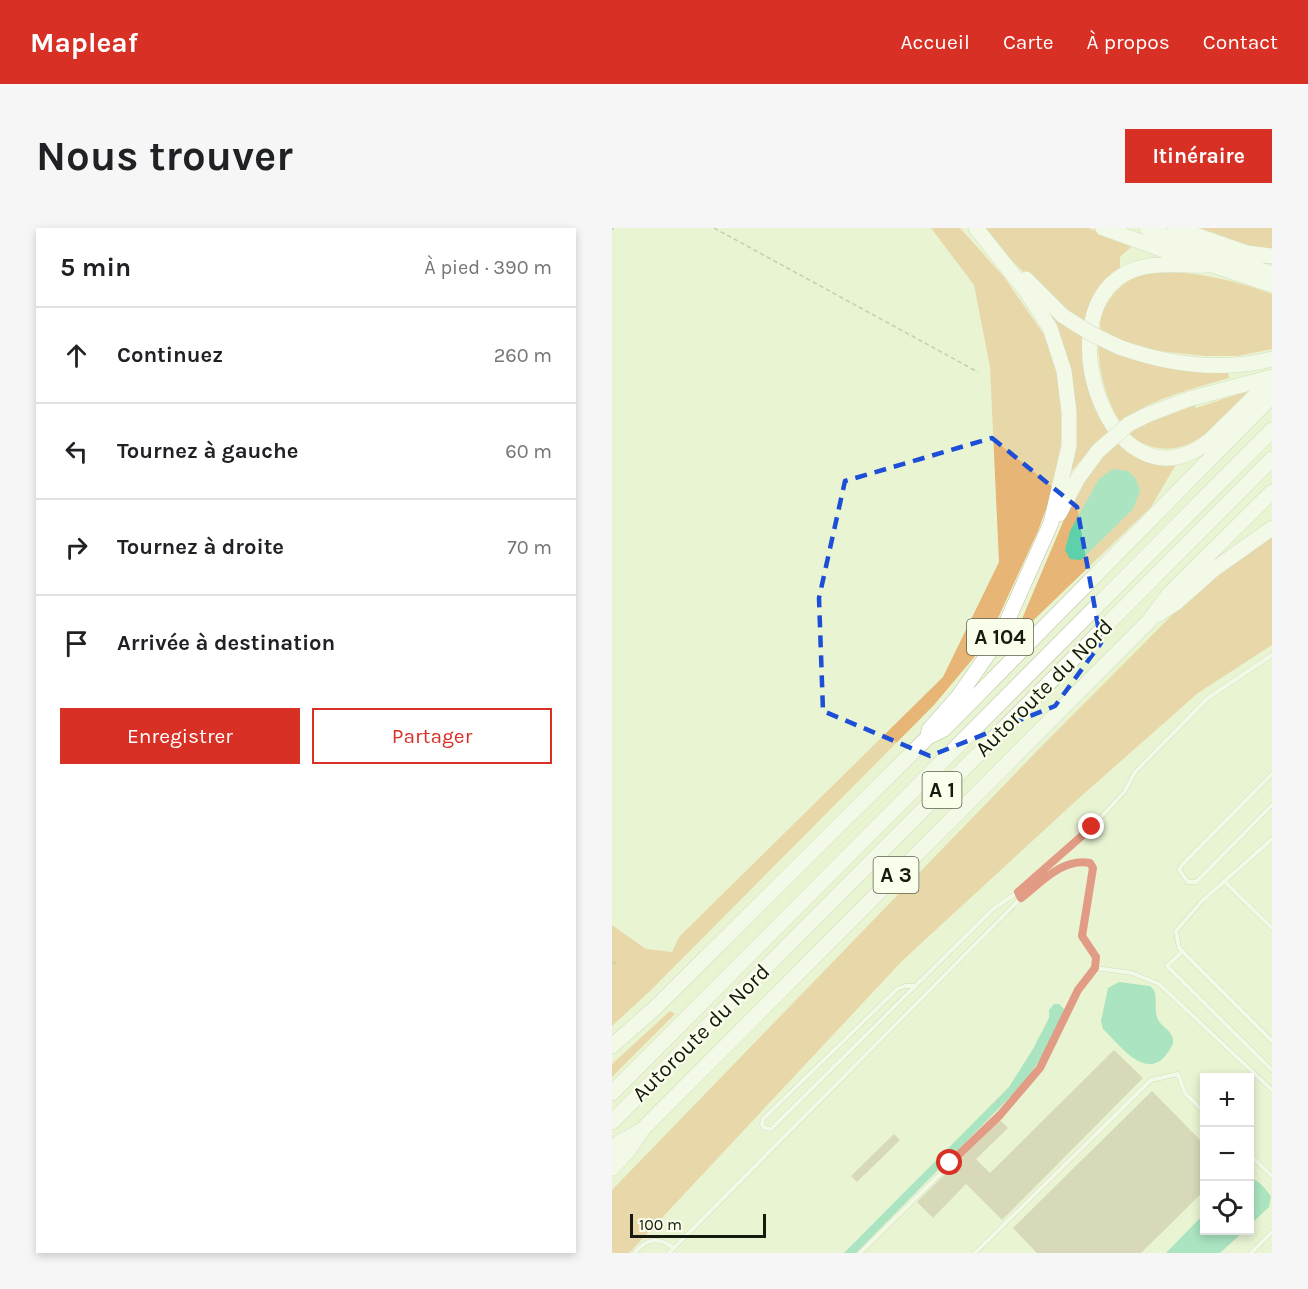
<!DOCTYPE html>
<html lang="fr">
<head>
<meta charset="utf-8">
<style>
	body { margin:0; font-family:Karla,sans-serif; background:#f6f6f6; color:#202124 }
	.controls { position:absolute; right:18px; bottom:18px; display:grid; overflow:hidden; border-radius:0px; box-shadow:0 3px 9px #0003 }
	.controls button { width:54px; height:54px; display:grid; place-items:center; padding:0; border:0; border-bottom:2px solid #e0e0e0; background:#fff; color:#202124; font:30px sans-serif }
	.scale { position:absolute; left:18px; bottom:15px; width:136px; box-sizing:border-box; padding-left:6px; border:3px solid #171a0e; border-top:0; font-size:16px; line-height:21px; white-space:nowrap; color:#171a0e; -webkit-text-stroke:4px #f9ffeb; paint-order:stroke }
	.stop { position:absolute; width:18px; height:18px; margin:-14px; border:4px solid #d93025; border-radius:50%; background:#fff }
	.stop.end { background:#d93025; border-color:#fff; box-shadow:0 2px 6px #0008 }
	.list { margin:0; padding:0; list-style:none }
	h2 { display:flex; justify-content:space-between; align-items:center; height:78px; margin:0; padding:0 24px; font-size:26px }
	h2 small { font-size:20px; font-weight:400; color:#757577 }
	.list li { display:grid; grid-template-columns:39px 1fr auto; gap:18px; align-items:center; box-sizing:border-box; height:96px; padding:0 24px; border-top:2px solid #e0e0e0 }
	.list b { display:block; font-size:22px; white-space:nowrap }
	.list em { font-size:20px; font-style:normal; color:#757577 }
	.actions { display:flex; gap:12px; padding:18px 24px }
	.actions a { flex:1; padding:14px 0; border:2px solid #d93025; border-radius:0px; text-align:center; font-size:21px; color:#d93025 }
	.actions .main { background:#d93025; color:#fff }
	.icon { flex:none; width:33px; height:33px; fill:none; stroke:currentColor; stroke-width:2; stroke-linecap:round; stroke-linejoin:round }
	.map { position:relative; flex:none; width:660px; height:1025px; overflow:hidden; border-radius:0px }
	header { display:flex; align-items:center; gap:36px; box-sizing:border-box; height:84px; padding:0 30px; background:#d93025; color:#fff }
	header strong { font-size:28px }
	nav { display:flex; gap:33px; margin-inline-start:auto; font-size:21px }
	.intro { display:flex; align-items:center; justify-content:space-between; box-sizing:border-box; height:144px; padding:0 36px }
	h1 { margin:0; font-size:42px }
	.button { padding:15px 27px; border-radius:0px; background:#d93025; color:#fff; font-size:21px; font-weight:700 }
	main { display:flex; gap:36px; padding:0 36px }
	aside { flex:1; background:#fff; border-radius:0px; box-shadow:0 3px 9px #0003 }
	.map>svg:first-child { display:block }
	.green { fill:#e7b575 }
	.water { fill:#5ed0ac }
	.building { fill:#c0b99a }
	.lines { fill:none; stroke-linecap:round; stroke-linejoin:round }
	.lane-casing { stroke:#b7c1a2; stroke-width:5 }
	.highway-casing { stroke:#b7c1a2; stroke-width:16 }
	.path { stroke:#99a188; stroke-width:1.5; stroke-dasharray:4.5 3; stroke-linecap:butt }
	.lane { stroke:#fff; stroke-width:4 }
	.highway { stroke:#fff; stroke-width:15 }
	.highway-bridge-casing { stroke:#b7c1a2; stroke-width:16; stroke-linecap:butt }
	.highway-bridge { stroke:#fff; stroke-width:15 }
	.route { stroke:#d93025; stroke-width:8 }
	.marked { fill:none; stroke:#1d4ed8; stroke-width:4.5; stroke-dasharray:12 8; stroke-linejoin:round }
	.labels { text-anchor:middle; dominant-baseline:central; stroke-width:4.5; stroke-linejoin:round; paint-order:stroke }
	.shield { fill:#f9ffeb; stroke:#5b5f50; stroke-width:1.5 }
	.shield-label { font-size:21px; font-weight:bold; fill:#171a0e }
	.street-label { font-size:22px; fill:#171a0e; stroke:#f9ffeb }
</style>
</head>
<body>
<header>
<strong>Mapleaf</strong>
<nav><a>Accueil</a><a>Carte</a><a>À propos</a><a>Contact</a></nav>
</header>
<div class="intro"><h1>Nous trouver</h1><a class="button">Itinéraire</a></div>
<main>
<aside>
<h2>5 min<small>À pied · 390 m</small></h2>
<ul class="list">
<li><svg class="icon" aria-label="ahead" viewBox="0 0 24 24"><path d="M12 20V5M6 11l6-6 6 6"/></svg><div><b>Continuez</b></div><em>260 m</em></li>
<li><svg class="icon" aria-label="left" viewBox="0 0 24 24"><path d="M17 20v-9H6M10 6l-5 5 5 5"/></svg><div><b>Tournez à gauche</b></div><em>60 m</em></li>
<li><svg class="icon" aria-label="right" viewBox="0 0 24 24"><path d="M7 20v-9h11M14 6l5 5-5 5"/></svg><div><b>Tournez à droite</b></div><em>70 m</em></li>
<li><svg class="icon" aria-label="arrive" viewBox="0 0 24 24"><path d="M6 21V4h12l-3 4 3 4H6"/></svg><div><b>Arrivée à destination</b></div></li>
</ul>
<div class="actions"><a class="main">Enregistrer</a><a>Partager</a></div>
</aside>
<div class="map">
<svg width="660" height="1025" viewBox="0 0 660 1025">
	<rect width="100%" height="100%" fill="#e9f4d3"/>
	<path class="green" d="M319 0H348L392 49 433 108 449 158 451 219 442 259 426 303 386 390 364 427 322 477 38 763 0 798V697L34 721 60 724 67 709 331 449 387 334 378 139 362 57Z
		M370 0H477L519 19 508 29V42C488 59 483 71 475 95 434 71 402 35 370 0Z
		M588 0H660V23L649 22Z
		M550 44C589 44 623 53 660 66V121L626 128H593L528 121 489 103C484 83 505 58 522 49 530 45 542 46 550 44Z
		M431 76 474 109 484 178 497 203 484 214 461 242 457 241 461 219Z
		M486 116 616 143 617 150C580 161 540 170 508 194 493 169 487 144 486 116Z
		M633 164 634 167C599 203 568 242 516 207 533 190 559 183 581 176L584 180Z
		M507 214 566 233 539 279 401 412 462 268 490 228Z
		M660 307V417L586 465 466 571 291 732 17 1025H0V962L425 523 570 377 618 334Z
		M58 783 63 786 0 849V836Z"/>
	<path class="water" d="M501 241 516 243 524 251 528 263 521 281 469 332 458 331 453 322 458 303 487 251Z
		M507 754 538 758C548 766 541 777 545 789 547 798 559 801 561 811 562 817 557 823 554 827 533 853 507 816 491 801L489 793 496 760Z
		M442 776H447L453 782 434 823 411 856 244 1025H232L397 859 421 821 437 790V782Z
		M638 951C647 951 653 961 659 968L657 979 638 997Z
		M592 986V1002L632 1003 608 1025H554Z"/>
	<path class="building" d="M502 822 531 850 390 992 354 956 321 990 305 974 388 892 396 900 364 931 378 945Z
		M540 863 592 916V963L529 1025H425L401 1000Z
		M282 906 288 912 245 954 239 948Z"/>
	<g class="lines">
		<g class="lane-casing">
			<path id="lane" d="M660 546 570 637 567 642 576 654H584L660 577
				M660 611 589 674 564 703 567 720 660 813
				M612 653 660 700
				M409 670 406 664 480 599 513 563 523 544 596 470 660 427
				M571 723 555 738 660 842
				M303 758H293L285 761 151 891 150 896 152 900 159 901 381 681 406 664
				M638 927 660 948
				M22 1025C35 1011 45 1008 62 1020
				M57 1025 409 670C430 654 450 630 478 635L481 640 470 708 484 729V740L520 745 547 756 660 862
				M248 1025 388 887 418 854 436 827 466 761 484 740
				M363 1025 539 852 566 846 573 865 592 884
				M639 1025 660 1004"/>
		</g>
		<g class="highway-casing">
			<path id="highway" d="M491 0 563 26 585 32 660 57
				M535 0 566 14 660 46
				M563 0 635 25 660 28
				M596 37C569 39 537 31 511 47 434 93 501 288 597 213L660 151
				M414 51 451 88
				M507 119C557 137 608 144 660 131
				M535 187 577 171 660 149
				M447 286 466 250 486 223
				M547 386 565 374 601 342 660 300
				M316 509 317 502 346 469 388 409 439 295 457 218V184L452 143 438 100 414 63 364 0
				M0 818 43 780 316 509 332 501 660 168
				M0 865 660 202
				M0 894 660 231
				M0 923 8 914 27 904
				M0 940 16 923 30 902 537 393 557 366 660 264"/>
		</g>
		<path class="path" d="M102 0 366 144
			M0 2 1 0
			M0 734 5 736
			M384 872 390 877"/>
		<use href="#lane" class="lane"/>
		<use href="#highway" class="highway"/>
		<g class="highway-bridge-casing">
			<path id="highway-bridge" d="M451 88 478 105 507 119
				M486 223 517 196 535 187"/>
		</g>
		<use href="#highway-bridge" class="highway-bridge"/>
	</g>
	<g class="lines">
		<path class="route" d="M338 935 388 887 428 840 466 762 483 740 484 729 470 708 481 640 478 635C450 630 430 654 409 670L406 664 480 599"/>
	</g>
	<path d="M0 0H660V1025H0ZM380 210 465 279 489 415 443 478 318 528 211 483 207 370 233 253Z" fill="#e9f4d3" fill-opacity=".55" fill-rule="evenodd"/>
	<path class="marked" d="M380 210 465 279 489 415 443 478 318 528 211 483 207 370 233 253Z"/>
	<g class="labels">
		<g class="shield">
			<rect x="355" y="391" width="66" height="36" rx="4.5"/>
			<rect x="310.5" y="544" width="39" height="36" rx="4.5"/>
			<rect x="261.5" y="629" width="45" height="36" rx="4.5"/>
		</g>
		<g class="shield-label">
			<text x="388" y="409">A 104</text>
			<text x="330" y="562">A 1</text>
			<text x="284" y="647">A 3</text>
		</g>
		<g class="street-label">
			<text transform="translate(432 460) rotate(-45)">Autoroute du Nord</text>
			<text transform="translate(89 805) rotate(-45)">Autoroute du Nord</text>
		</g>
	</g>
</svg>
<div class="controls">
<button>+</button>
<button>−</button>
<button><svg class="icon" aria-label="locate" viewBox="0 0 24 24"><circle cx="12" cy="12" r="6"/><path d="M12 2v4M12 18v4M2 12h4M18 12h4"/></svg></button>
</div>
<div class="scale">100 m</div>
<div class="stop" style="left:338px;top:935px"></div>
<div class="stop end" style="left:480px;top:599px"></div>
</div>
</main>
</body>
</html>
